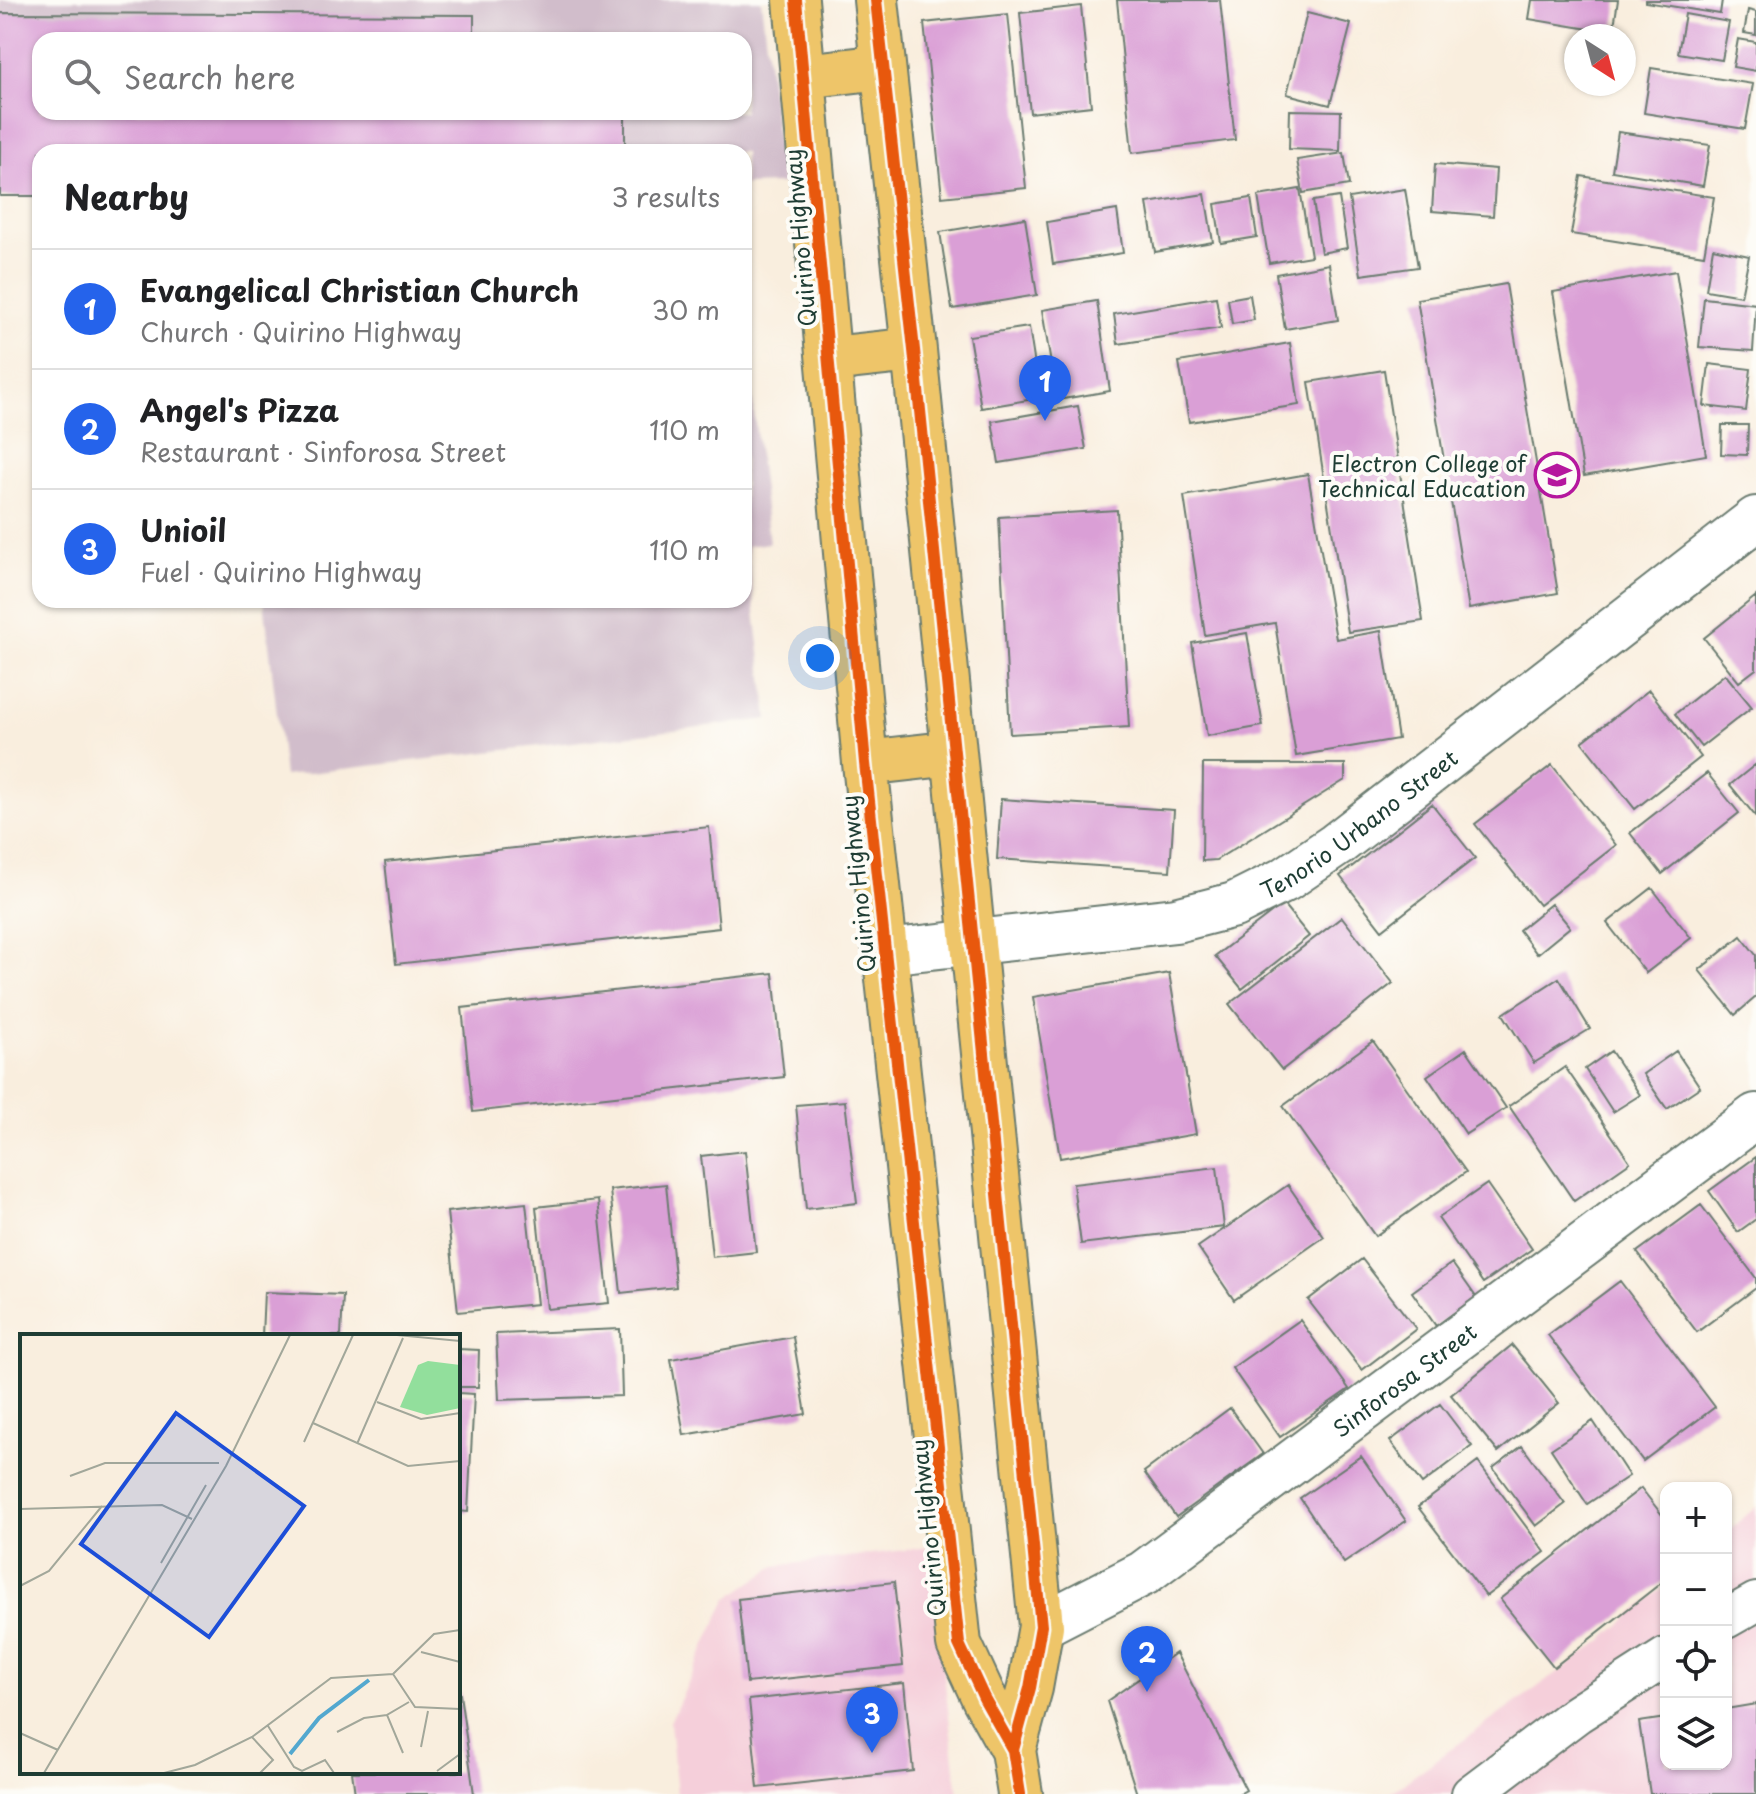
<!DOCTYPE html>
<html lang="en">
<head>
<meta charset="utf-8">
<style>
	body { margin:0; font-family:"Playpen Sans",sans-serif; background:#f2f2f2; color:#202124 }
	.controls { position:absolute; right:24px; bottom:24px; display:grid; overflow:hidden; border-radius:16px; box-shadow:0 2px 6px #0004 }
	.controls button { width:72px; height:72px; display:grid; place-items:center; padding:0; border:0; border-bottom:2px solid #e0e0e0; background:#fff; color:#202124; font:40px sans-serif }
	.compass { position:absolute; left:1564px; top:24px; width:72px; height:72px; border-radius:50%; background:#fff; box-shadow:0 2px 6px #0004; rotate:144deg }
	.you { position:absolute; left:820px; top:658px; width:28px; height:28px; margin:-20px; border:6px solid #fff; border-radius:50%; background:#1a73e8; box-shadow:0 0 0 12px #1a73e833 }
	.badge { display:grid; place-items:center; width:52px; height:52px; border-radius:50%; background:#2563eb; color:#fff; font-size:26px; font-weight:700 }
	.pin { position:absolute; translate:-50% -66px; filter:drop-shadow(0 2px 4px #0008) }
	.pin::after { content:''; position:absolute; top:42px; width:28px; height:24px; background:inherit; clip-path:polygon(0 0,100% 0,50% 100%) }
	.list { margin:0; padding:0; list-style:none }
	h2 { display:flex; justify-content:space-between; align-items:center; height:104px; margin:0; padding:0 32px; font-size:34px }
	h2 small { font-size:26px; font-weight:400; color:#757577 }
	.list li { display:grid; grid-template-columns:52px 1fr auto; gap:24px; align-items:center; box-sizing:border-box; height:120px; padding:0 32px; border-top:2px solid #e0e0e0 }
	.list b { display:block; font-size:30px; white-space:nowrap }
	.list p { margin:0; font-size:26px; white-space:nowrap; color:#757577 }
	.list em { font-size:26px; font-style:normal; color:#757577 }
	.icon { flex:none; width:44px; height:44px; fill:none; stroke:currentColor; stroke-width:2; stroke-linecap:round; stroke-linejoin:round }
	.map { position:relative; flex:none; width:1756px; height:1794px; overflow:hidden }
	.search { position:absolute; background:#fff; box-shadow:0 2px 6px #0004; left:32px; top:32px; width:720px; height:88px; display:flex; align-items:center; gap:20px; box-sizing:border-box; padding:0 28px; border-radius:24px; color:#757577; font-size:30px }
	.panel { position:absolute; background:#fff; box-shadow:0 2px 6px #0004; left:32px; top:144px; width:720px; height:464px; border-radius:24px }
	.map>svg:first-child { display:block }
	.built { fill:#f5cfda }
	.industrial { fill:#d1bdcb; fill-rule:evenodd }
	.building { fill:#da9fd6 }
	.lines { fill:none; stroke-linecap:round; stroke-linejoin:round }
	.lane-casing { stroke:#6b7b70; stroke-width:42 }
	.street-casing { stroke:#6b7b70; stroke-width:48 }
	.primary-casing { stroke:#6b7b70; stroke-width:48 }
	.lane { stroke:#fff; stroke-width:38 }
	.street { stroke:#fff; stroke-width:44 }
	.primary { stroke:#eec569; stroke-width:44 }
	.cycleway-casing { stroke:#fdfcf7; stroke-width:17 }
	.cycleway { stroke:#e8590c; stroke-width:12 }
	.labels { text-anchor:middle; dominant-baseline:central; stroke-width:8; stroke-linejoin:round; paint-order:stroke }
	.street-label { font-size:22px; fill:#1f3d34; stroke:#fdfcf7 }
	.poi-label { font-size:22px; fill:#1f3d34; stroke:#fdfcf7; text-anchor:end }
	.inset-river { fill:none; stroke:#53a8cf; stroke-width:4 }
	.inset-road { fill:none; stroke:#a2a79a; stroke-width:2 }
	.view { fill:#1d4ed8; fill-opacity:0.15; stroke:#1d4ed8; stroke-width:4 }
	.inset-edge { fill:none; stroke:#1f3d34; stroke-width:4 }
</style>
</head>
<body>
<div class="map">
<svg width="1756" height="1794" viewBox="0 0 1756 1794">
	<rect width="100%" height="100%" fill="#fdfcf7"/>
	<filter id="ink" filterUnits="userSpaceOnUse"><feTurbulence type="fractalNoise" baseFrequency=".0125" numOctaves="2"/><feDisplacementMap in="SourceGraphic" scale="16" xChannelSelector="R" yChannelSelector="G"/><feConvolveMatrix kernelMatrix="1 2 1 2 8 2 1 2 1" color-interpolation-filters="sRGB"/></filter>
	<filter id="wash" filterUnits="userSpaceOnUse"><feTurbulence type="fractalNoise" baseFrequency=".006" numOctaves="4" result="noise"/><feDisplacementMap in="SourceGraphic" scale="32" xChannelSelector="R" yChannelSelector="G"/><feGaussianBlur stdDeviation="1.8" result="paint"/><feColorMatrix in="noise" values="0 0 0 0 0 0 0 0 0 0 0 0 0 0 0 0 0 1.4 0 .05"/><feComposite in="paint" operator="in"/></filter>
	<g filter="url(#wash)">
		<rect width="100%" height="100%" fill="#f9eede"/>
		<path class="built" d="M1756 1507V1794H1389L1603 1640 1666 1585V1764H1726V1533Z
			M929 1547 958 1794H677L670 1722 727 1599 775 1566Z"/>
		<path class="industrial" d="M0 0H761L782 184 744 185V152H40V197H0ZM40 40H744V112H40Z
			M744 387H751L769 543 747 546 768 719 284 776 264 600H744Z"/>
		<g id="blocks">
			<path class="building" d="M1117 0H1220L1235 140 1132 153Z
				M1532 0H1618L1613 33 1529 19Z
				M1645 0H1722L1720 14 1645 2Z
				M1081 6 1091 106 1030 113 1020 13Z
				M1748 10 1756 12V35L1744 33Z
				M0 13 474 15V40H40V112H625V152H40V196H0Z
				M1307 13 1351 24 1330 105 1287 94Z
				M1008 14 1026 188 942 197 924 23Z
				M1685 14 1729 22 1722 60 1678 53Z
				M1738 39 1756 42V71L1733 67Z
				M1651 68 1753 84 1745 129 1644 113Z
				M1290 110 1341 111 1340 151 1289 149Z
				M1618 132 1710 145 1703 186 1612 171Z
				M1344 153 1349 185 1303 193 1297 160Z
				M1435 164 1496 169 1493 216 1432 211Z
				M1581 176 1714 197 1704 255 1571 234Z
				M1300 189 1311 256 1269 263 1258 196Z
				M1405 189 1418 267 1361 275 1349 198Z
				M1205 194 1213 242 1155 252 1147 203Z
				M1339 197 1347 248 1321 253 1313 201Z
				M1251 198 1257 237 1221 243 1215 204Z
				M1117 210 1123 253 1053 264 1047 222Z
				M1025 218 1037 295 952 309 940 232Z
				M1713 248 1749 256 1741 296 1706 290Z
				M1329 264 1338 320 1285 329 1276 274Z
				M1676 271 1706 455 1584 476 1553 292Z
				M1506 284 1558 593 1469 609 1417 299Z
				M1250 295 1254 320 1232 324 1228 299Z
				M1216 297 1221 328 1118 344 1114 314Z
				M1704 298 1756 304 1753 351 1699 347Z
				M1097 301 1110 391 1057 400 1042 310Z
				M1029 327 1040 398 981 408 969 336Z
				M1290 343 1299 405 1189 422 1179 362Z
				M1709 364 1751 369 1746 411 1704 406Z
				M1384 370 1423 621 1348 632 1309 382Z
				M1078 406 1086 449 999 463 992 421Z
				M1722 425H1748L1747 455 1721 454Z
				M1308 474 1336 639 1381 631 1398 739 1296 756 1275 623 1205 635 1184 496Z
				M1117 510 1129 727 1010 734 999 517Z
				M1756 596V669L1739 682 1704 638Z
				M1247 633 1263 726 1207 736 1192 643Z
				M1725 674 1752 707 1701 747 1675 714Z
				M1649 690 1701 757 1635 809 1582 742Z
				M1203 764H1345V780L1216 860 1202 861Z
				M1756 764V817L1730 785Z
				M1552 765 1616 845 1539 905 1475 824Z
				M1707 773 1739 813 1662 874 1630 833Z
				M1001 799 1174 810 1170 871 997 859Z
				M1432 804 1475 858 1382 930 1340 876Z
				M709 827 719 928 396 964 385 862Z
				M1652 888 1691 938 1646 973 1607 923Z
				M1283 904 1309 936 1242 989 1215 956Z
				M1551 904 1570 927 1537 954 1519 930Z
				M1342 917 1393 983 1282 1070 1229 1004Z
				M1741 936 1756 955V997L1735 1015 1699 970Z
				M773 973 784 1077 473 1112 462 1008Z
				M1169 973 1196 1134 1060 1158 1033 997Z
				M1559 978 1590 1029 1534 1063 1503 1014Z
				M1373 1041 1466 1172 1375 1236 1283 1106Z
				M1466 1049 1506 1108 1466 1134 1427 1076Z
				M1611 1051 1640 1095 1613 1112 1585 1069Z
				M1676 1051 1700 1087 1667 1109 1643 1074Z
				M1565 1067 1630 1162 1574 1201 1509 1106Z
				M845 1101 857 1203 806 1209 796 1105Z
				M745 1151 756 1252 712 1257 701 1156Z
				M1756 1157V1219L1738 1232 1709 1191Z
				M1217 1167 1224 1227 1081 1244 1073 1184Z
				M666 1184 676 1287 621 1293 610 1190Z
				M1487 1184 1532 1249 1483 1283 1438 1218Z
				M1288 1185 1324 1237 1234 1300 1198 1247Z
				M598 1200 609 1303 547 1309 536 1207Z
				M526 1203 537 1304 458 1312 447 1212Z
				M1701 1205 1756 1278V1288L1697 1332 1637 1252Z
				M1362 1259 1416 1329 1362 1370 1308 1300Z
				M1452 1263 1476 1297 1436 1326 1412 1292Z
				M1620 1281 1715 1407 1643 1461 1548 1335Z
				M264 1292 343 1295 341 1336H262Z
				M1300 1320 1349 1389 1280 1437 1232 1368Z
				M620 1329 622 1396 499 1400 496 1334Z
				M793 1337 806 1414 684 1435 671 1359Z
				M1512 1345 1559 1403 1498 1452 1451 1395Z
				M458 1349 479 1350 478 1387H458Z
				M458 1393 474 1394 468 1512 458 1511Z
				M1440 1404 1472 1446 1422 1484 1390 1441Z
				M1230 1408 1263 1454 1176 1517 1144 1472Z
				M1593 1421 1629 1476 1587 1504 1551 1449Z
				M1522 1446 1565 1504 1536 1526 1493 1468Z
				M1361 1456 1406 1521 1344 1563 1300 1498Z
				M1478 1462 1545 1552 1486 1596 1418 1507Z
				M1641 1488 1666 1520V1579L1554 1667 1500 1599Z
				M894 1582 903 1666 747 1683 738 1599Z
				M1176 1653 1246 1790 1239 1794H1137L1107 1701Z
				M904 1683 913 1771 758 1788 749 1700Z
				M458 1694H460L474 1794H355L352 1772H458Z
				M1756 1704V1794H1650L1639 1722 1666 1718V1764H1726V1709Z"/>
		</g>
	</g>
	<g filter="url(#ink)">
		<use href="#blocks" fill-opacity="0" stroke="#6b7b70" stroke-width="2"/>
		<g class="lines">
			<g class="lane-casing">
				<path id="lane" d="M1726 1619 1756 1602
					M1471 1794 1577 1714 1666 1657"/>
			</g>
			<g class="street-casing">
				<g id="street">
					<path id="s1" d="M885 952 1176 920 1234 905 1286 879 1336 845 1756 519"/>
					<path id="s2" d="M1041 1626 1144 1573 1756 1116"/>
				</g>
			</g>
			<g class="primary-casing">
				<path id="primary" d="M796 0 865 763 959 1644 984 1698 1013 1750 1020 1794
					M876 0 914 350 1041 1626 1030 1688 1013 1750
					M804 76 882 67
					M830 359 914 350
					M865 763 954 753"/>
			</g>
			<use href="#lane" class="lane"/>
			<use href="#street" class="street"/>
			<use href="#primary" class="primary"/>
			<g class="cycleway-casing">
				<path id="cycleway" d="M796 0 865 763 959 1644 984 1698 1013 1750 1020 1794
					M876 0 914 350 1041 1626 1030 1688 1013 1750"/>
			</g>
			<use href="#cycleway" class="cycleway"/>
		</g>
	</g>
	<defs>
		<g id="university-ring" transform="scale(2.3)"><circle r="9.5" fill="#fdfcf7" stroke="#b5179e" stroke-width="1.5"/><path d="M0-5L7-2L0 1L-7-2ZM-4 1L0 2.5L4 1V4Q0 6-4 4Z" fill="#b5179e"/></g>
	</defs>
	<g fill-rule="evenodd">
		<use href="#university-ring" x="1557" y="475"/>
	</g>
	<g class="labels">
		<g class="street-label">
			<text transform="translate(799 238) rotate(-95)">Quirino Highway</text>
			<text stroke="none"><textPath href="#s1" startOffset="502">Tenorio Urbano Street</textPath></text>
			<text transform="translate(857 884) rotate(-96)">Quirino Highway</text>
			<text stroke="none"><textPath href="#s2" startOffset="440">Sinforosa Street</textPath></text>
			<text transform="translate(927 1528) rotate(-96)">Quirino Highway</text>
		</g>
		<g class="poi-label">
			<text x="1526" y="462">Electron College of<tspan x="1526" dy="25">Technical Education</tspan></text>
		</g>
	</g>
	<g transform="translate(20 1334)">
		<rect width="440" height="440" fill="#f9eede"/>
		<path d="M408 27 440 31V74L407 81 380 73 398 31Z" fill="#92df9c"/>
		<path class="inset-river" d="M270 420 299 384 349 346"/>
		<path class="inset-road" d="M377 1 440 7M357 68 401 85 440 79M293 89 388 132 440 127M284 108 333 1M337 110 383 4M50 142 85 129H199M0 175 142 171 172 185M141 229 186 151M0 252 29 237 82 172M401 318 440 328M373 340 395 373 440 375M248 392 274 433 282 437 305 426 314 439M317 398 344 384 367 381M0 399 38 416M232 403 253 426 240 439M401 413 408 377M383 419 367 381 389 368M417 437 440 420M24 439 206 132 270 1M144 439 175 431 232 403 311 344 373 340 414 300 440 296"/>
		<path class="view" d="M156 79 284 172 189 303 61 210Z"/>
		<rect width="440" height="440" class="inset-edge"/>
	</g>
</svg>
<div class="controls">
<button>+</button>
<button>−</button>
<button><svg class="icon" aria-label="locate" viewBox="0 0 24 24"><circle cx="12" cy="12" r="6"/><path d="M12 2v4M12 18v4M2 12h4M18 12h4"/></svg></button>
<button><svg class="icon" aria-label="layers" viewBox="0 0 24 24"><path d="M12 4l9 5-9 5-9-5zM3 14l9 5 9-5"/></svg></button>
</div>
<svg class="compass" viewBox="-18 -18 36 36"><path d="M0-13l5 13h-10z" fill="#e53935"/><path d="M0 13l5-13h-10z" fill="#757577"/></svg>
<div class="you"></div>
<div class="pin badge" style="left:1045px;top:421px">1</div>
<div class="pin badge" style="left:1147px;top:1692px">2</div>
<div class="pin badge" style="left:872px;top:1753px">3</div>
<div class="search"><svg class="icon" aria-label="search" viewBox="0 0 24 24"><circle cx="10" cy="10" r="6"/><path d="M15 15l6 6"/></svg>Search here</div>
<section class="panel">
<h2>Nearby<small>3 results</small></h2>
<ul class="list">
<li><span class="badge">1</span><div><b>Evangelical Christian Church</b><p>Church · Quirino Highway</p></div><em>30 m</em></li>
<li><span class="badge">2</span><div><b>Angel's Pizza</b><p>Restaurant · Sinforosa Street</p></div><em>110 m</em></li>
<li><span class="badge">3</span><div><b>Unioil</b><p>Fuel · Quirino Highway</p></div><em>110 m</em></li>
</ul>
</section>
</div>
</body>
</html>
